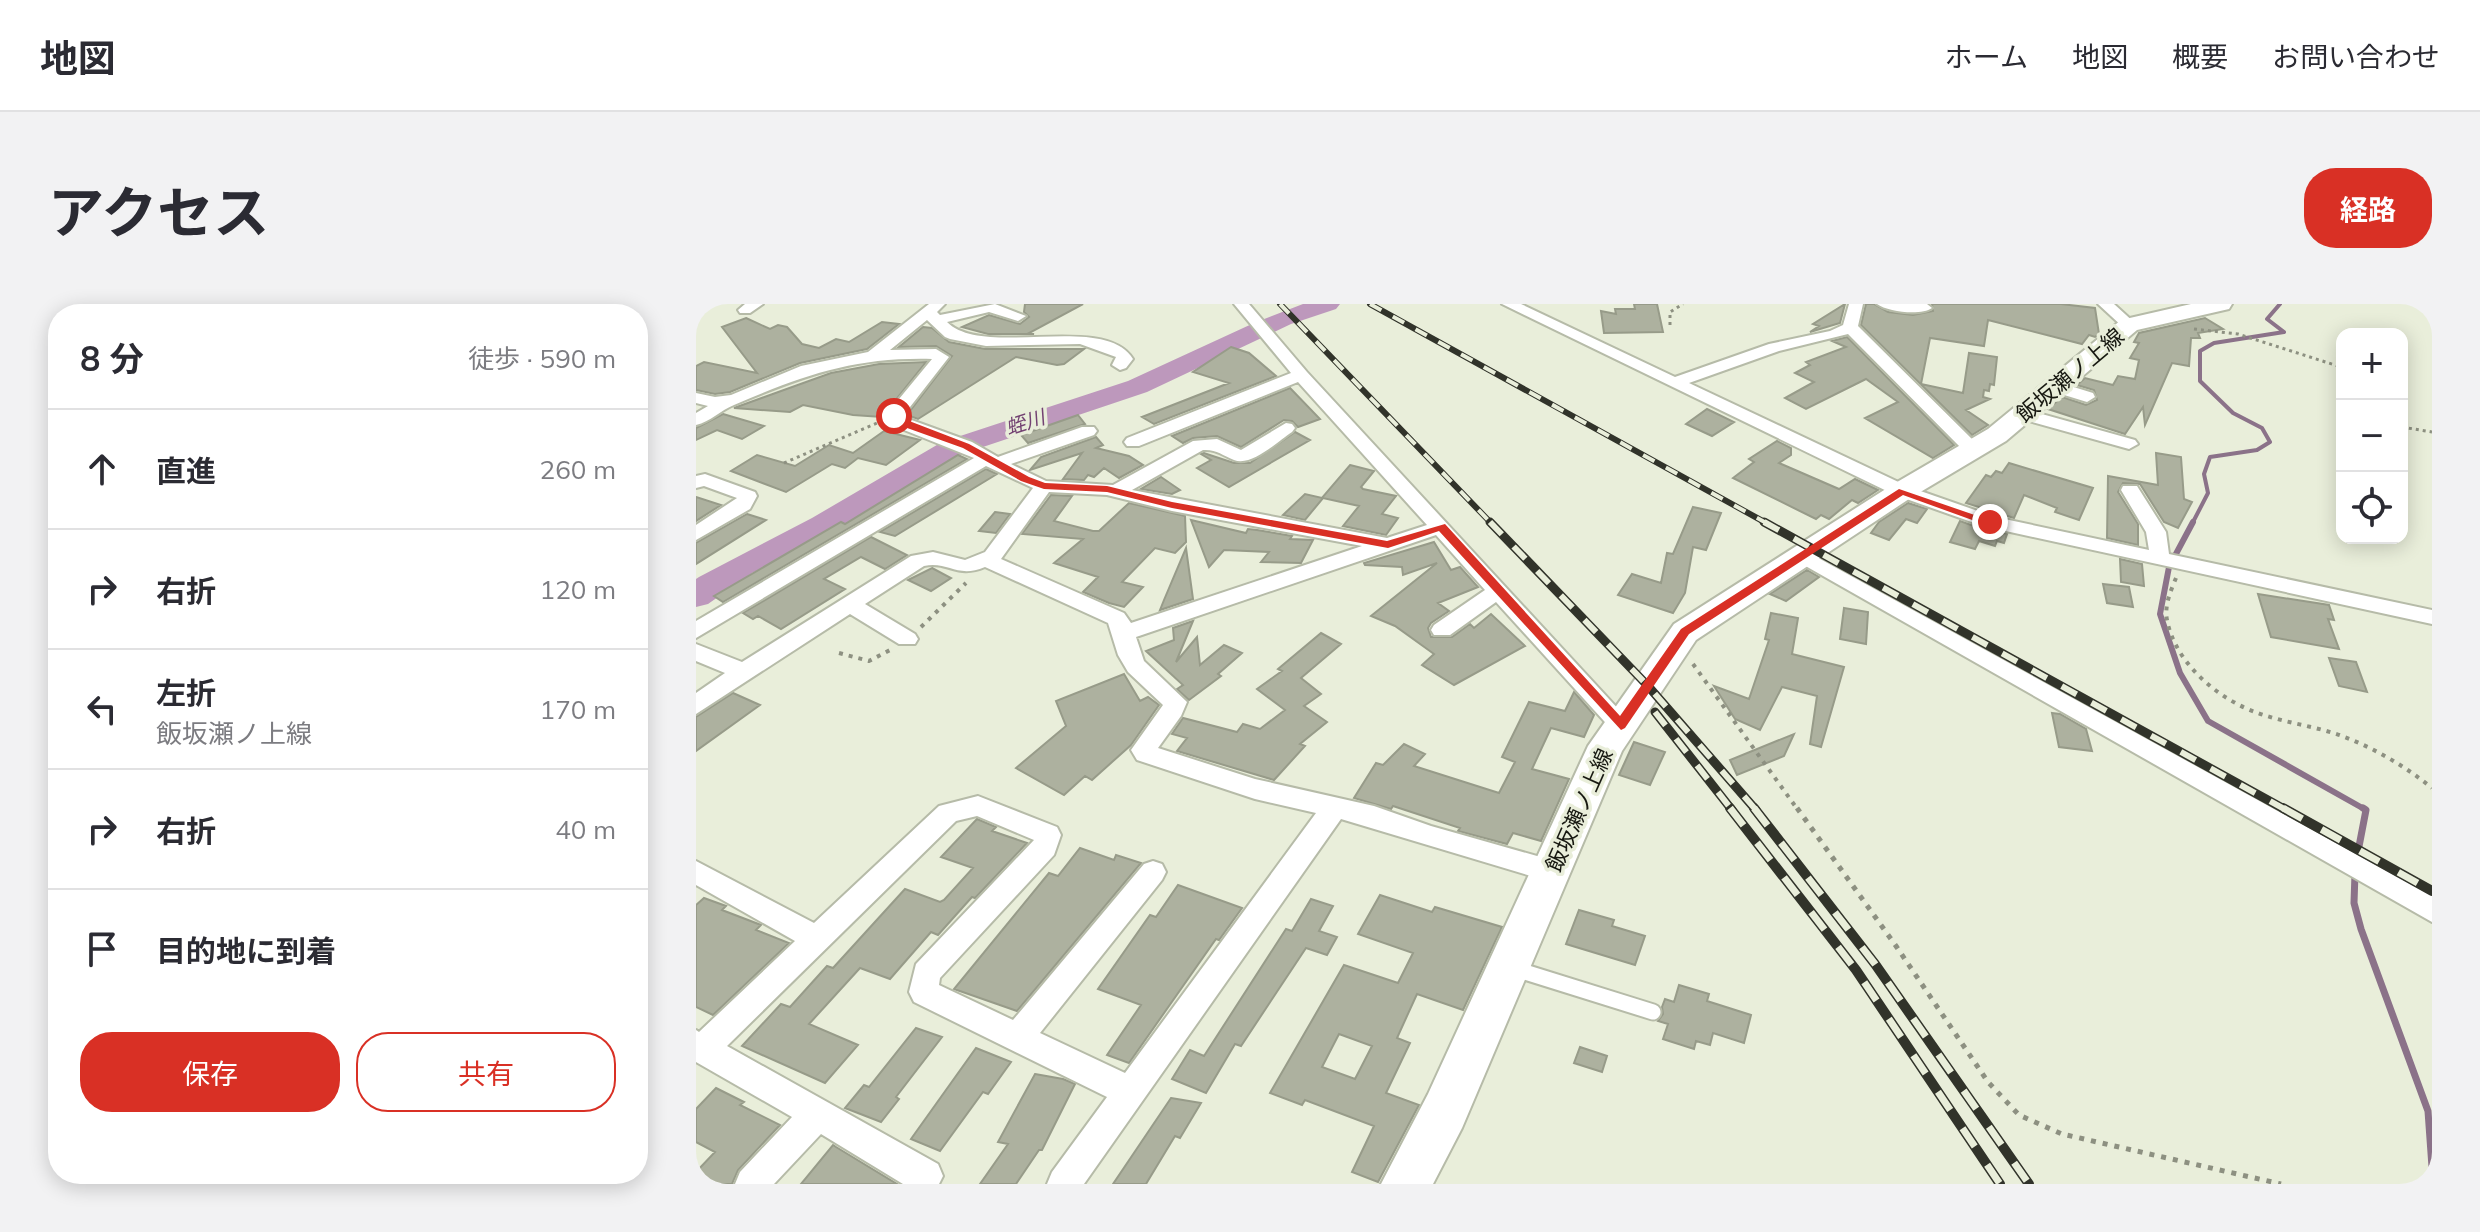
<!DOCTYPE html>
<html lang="ja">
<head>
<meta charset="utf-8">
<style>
	body { margin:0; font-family:Mulish,"Noto Sans JP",sans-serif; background:#f2f2f3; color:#2b2b33 }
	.controls { position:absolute; right:24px; top:24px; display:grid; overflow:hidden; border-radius:16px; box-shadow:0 4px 20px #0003 }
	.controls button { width:72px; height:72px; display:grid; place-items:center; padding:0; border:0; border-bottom:2px solid #e1e1e2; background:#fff; color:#2b2b33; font:40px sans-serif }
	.stop { position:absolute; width:24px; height:24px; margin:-18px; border:6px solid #d93025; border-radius:50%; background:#fff }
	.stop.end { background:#d93025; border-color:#fff; box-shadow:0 2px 8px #0008 }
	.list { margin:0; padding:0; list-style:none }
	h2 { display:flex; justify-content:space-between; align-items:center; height:104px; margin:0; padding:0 32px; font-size:34px }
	h2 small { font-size:26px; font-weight:400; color:#7c7c81 }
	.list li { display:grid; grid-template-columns:52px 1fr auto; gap:24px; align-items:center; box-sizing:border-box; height:120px; padding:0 32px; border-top:2px solid #e1e1e2 }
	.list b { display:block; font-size:30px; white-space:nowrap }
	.list p { margin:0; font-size:26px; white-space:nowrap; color:#7c7c81 }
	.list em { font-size:26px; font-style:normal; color:#7c7c81 }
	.actions { display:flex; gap:16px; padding:24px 32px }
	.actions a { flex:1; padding:18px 0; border:2px solid #d93025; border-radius:32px; text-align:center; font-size:28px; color:#d93025 }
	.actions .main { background:#d93025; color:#fff }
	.icon { flex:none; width:44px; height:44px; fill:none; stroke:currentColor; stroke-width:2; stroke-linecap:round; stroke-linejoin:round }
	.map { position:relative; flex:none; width:1736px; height:880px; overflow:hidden; border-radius:32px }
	header { display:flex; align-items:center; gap:48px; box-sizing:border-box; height:112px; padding:0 40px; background:#fff; border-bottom:2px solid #e1e1e2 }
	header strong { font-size:38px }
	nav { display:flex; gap:44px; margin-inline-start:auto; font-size:28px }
	.intro { display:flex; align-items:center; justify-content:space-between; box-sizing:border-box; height:192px; padding:0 48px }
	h1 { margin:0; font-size:56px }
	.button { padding:20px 36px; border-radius:32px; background:#d93025; color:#fff; font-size:28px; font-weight:700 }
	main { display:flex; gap:48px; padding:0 48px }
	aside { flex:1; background:#fff; border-radius:32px; box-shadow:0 4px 20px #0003 }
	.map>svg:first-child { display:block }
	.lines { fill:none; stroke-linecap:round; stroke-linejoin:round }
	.stream-far2 { stroke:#8b7289; stroke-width:4 }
	.stream-far1 { stroke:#8b7289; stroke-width:6 }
	.stream { stroke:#8b7289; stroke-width:7 }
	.river { fill:#bd98bc; fill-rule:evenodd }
	.building { fill:#adb19f; stroke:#979b89; stroke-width:2; fill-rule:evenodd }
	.lane-casing { stroke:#b6bba8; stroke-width:19 }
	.street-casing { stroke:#b6bba8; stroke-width:4 }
	.secondary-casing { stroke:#b6bba8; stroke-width:4 }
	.path-far2 { stroke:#8d9081; stroke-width:3; stroke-dasharray:3 4; stroke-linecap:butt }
	.path-far1 { stroke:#8d9081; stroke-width:4; stroke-dasharray:4 6; stroke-linecap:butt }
	.path { stroke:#8d9081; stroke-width:5; stroke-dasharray:5 7; stroke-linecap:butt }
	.lane { stroke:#fff; stroke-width:15 }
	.street { fill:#fff; fill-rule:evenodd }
	.secondary { fill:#fff; fill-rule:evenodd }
	.rail-far2-casing { stroke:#31332a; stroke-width:6 }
	.rail-far1-casing { stroke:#31332a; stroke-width:9 }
	.rail-casing { stroke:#31332a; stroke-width:10 }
	.rail-far2 { stroke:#e9eeda; stroke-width:4; stroke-dasharray:13; stroke-linecap:butt }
	.rail-far1 { stroke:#e9eeda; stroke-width:6; stroke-dasharray:17; stroke-linecap:butt }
	.rail { stroke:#e9eeda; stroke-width:7; stroke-dasharray:22; stroke-linecap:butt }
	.route { fill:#d93025 }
	.labels { text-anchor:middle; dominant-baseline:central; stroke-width:7; stroke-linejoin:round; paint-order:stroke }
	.far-water-label { font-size:20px; font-style:italic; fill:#734272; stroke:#e9eeda }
	.street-label { font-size:22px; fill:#171811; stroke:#e9eeda }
</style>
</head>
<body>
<header>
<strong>地図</strong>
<nav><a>ホーム</a><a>地図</a><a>概要</a><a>お問い合わせ</a></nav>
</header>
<div class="intro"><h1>アクセス</h1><a class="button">経路</a></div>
<main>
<aside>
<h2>8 分<small>徒歩 · 590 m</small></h2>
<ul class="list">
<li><svg class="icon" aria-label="ahead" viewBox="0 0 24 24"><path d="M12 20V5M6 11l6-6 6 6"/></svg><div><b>直進</b></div><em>260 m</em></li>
<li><svg class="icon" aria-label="right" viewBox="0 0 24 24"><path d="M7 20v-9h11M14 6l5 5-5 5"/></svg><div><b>右折</b></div><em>120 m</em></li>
<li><svg class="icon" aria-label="left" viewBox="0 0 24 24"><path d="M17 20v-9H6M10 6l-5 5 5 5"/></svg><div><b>左折</b><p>飯坂瀬ノ上線</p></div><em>170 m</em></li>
<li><svg class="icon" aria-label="right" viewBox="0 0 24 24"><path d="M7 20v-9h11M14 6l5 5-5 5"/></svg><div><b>右折</b></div><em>40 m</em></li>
<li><svg class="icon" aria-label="arrive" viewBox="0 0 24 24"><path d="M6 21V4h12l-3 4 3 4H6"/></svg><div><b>目的地に到着</b></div></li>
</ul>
<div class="actions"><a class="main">保存</a><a>共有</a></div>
</aside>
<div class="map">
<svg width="1736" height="880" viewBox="0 0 1736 880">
	<rect width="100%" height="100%" fill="#e9eeda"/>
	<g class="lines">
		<path class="stream-far2" d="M1584 0 1571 15 1588 28
			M1496 220 1512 189 1508 170 1514 153 1561 146 1574 138 1566 124 1537 109 1504 77V47L1518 39 1588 28"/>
		<path class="stream-far1" d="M1497 218 1473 263 1464 310 1484 369 1512 417 1670 506"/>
		<path class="stream" d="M1660 558 1670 506 1667 504
			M1659 569 1658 599 1665 625 1732 807 1736 863"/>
		<path class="river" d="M607 0H644L640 5 595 20 451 88 266 150 138 228 56 269 12 300 0 303V275L3 273 116 214 246 138 432 77 558 19Z"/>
	</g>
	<path class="building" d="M329 0H387L333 29 338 30H292L266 23 293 11 324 20 333 13 328 8Z
		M938 0H961L967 28 908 29 905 7 920 10 919 5H939Z
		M1149 0 1144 19 1114 28 1123 22 1117 20Z
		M1170 0H1178L1192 8 1217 11 1237 7 1236 0H1365L1399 4 1403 30 1399 33 1393 31 1386 40 1292 16 1288 42 1234 34 1225 80 1267 89 1273 49 1301 53 1298 81 1294 80 1293 87 1288 86 1287 93 1294 95 1270 106 1292 121 1276 131 1165 21Z
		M50 14 74 25 82 21 91 23 106 40 123 44 140 35 153 38 186 18 203 20 171 45 104 59 34 88 19 90 0 86V62L8 58 61 69 26 23Z
		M1509 14 1527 25 1502 29 1504 34H1495L1493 62 1476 59 1449 121 1447 103 1429 130 1352 105 1366 93 1390 101 1401 96 1398 86 1381 81 1389 74 1417 81 1422 72 1439 75 1443 56 1434 54 1443 39 1438 38 1443 29Z
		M227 23 236 24 253 38 289 45H388L368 60 361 61 320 53 222 115 211 111 256 52 240 42 203 43Z
		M1151 33 1258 141 1237 154 1169 114 1202 98 1170 75 1110 105 1089 94 1118 78 1099 69 1114 61 1110 58 1150 43 1136 37Z
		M535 43 553 49 580 72 458 120 446 113 533 79 497 68Z
		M230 58 186 113 157 111 107 101 94 108 38 104 135 69 183 60Z
		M594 84 624 115 602 123 596 117 588 116 545 143 521 132 497 134 487 139 476 132Z
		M1011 105 1038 118 1016 132 990 120Z
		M27 110 68 122 46 135 21 126 0 136V124Z
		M382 111 389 120 332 139 325 131Z
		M188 127 224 136 190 161 162 154 149 164 136 160 90 188 35 167 61 151 99 162 133 141 157 149Z
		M599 128 614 136 533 183 501 164 515 156 505 150 508 149 538 159H554Z
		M400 133 407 141 400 144 433 152 447 161 423 174 408 164 398 173 392 171 388 176 367 175 386 149 334 166 345 153Z
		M1081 137 1095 144V151L1083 159 1143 185 1159 175 1182 186 1162 199 1156 196 1133 215 1125 211 1120 215 1037 174 1058 158 1053 155Z
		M1460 149 1485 153 1488 195 1496 198 1482 224 1468 218 1444 180 1427 179 1422 188 1442 220V241L1411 234 1412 172 1462 181Z
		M262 151 271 155 27 298 18 292 145 218 149 220Z
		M1313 159 1397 184 1383 216 1359 208 1361 204 1328 191 1318 214 1270 199 1290 171 1295 173 1300 167 1306 169Z
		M654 161 678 167 665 183 667 185 700 192 686 210 702 214 690 231 647 222 663 202 627 194 609 216 587 211 609 190 626 194Z
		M290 165 301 170 199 232 184 228Z
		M465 173 484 186 476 190 445 185Z
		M355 191 376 192 358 217 397 227H403L433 199 489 212 490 238 479 249 459 244 426 278 447 283 428 303 413 299 387 288 402 273 358 259 387 235 326 230Z
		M0 193 25 201 0 217Z
		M1212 199 1231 205 1221 219 1210 215 1193 236 1175 229 1183 218Z
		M997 203 1025 209 1010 246 997 243 989 289 977 309 922 291 936 270 965 279 971 249 977 250Z
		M299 208 314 210 300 229 283 227Z
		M51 210 70 216 0 260V239Z
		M495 216 550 229 552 225 561 226 596 232 594 235 617 236 605 259 565 258 573 248 528 246 513 263Z
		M1264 217 1286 225 1311 230 1308 239 1301 237 1299 242 1283 237 1279 245 1254 238Z
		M175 233 211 251 189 265 165 253 128 275 149 285 85 325 62 312 57 315 47 309Z
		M738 238 755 266 764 263 782 283 742 299 753 307 735 319 732 324 735 333H756L774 320 778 324 795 310 829 342 758 381 726 361 738 350 699 322 675 312 741 259 707 271 706 263 669 261 668 259Z
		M490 244 497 295 464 306 468 296Z
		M1424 255 1446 260 1448 282 1425 278Z
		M236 264 255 274 235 287 212 276Z
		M1111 266 1123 273 1090 297 1074 290Z
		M1407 280 1433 283 1437 303 1411 299Z
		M1562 290 1633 301 1638 316 1632 315 1643 345 1575 333Z
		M1148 304 1172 308 1170 340 1144 335Z
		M1075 309 1102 314 1096 350 1148 363 1125 443 1114 440 1121 392 1086 383 1064 426 1039 415 1018 382 1053 395 1073 336 1069 335Z
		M497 317 480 358 501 333 504 361 528 341 546 349 522 370 525 372 493 396 481 385 487 381 450 347 478 336 477 324Z
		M625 329 645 340 605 374 625 390 608 402 631 418 604 440 609 442 578 476 481 447 491 434 476 430 487 414 541 428 547 420 564 425 589 406 561 385 586 367 582 365Z
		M1633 354 1660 358 1671 388 1643 382Z
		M428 370 444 397 452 393 463 401 435 441 396 476 389 472 368 491 320 464 370 422 360 397Z
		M878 388 898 411 888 433 855 424 836 465 873 475 845 537 817 529 811 540 762 527 764 524 697 502 695 505 658 494 680 459 687 461 708 440 729 450 718 462 803 489 819 458 806 453 833 398 869 407Z
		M37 389 64 401 0 447V413Z
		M1356 409 1364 410 1390 425 1396 447 1363 443Z
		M1098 430 1088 452 1041 471 1034 456Z
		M938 438 969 448 954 481 923 471Z
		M281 515 300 523 296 527 331 539 279 594 276 593 242 631 235 628 194 675 164 664 113 720 162 741 129 779 46 742 85 700 94 703 131 662 137 664 209 585 244 598 248 596 277 564 245 553Z
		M384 544 418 556 420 551 445 559 321 707 258 685 353 569 362 572Z
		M482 581 546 604 523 636 520 635 433 759 411 751 445 701 402 685 454 611 460 613Z
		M684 591 736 608 739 603 806 623 767 706 721 690 701 734 714 739 690 789 723 801 682 878 656 868 678 822 609 796 606 801 574 789 648 661 702 679 717 649 662 630ZM643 730 676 742 659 775 626 763Z
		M8 594 30 602 26 606 65 621 60 626 93 639 17 711 0 703V601Z
		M615 595 637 602 623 627 641 633 631 651 610 644 545 742 539 740 510 789 476 775 494 746 508 752 590 625 596 627Z
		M883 606 918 616 916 622 949 632 939 661 870 640Z
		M983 681 1013 690 1011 697 1055 711 1048 739 1017 729 1014 741 1000 737 998 745 967 735 972 720 962 717 967 710 966 703 969 695 978 698Z
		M220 724 246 733 200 793 203 795 185 818 149 804 168 781 173 783Z
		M884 743 911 752 906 768 878 759Z
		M280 744 315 758 292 790 287 788 244 847 215 835Z
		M339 770 367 775 379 780 346 846H343L320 880H284L312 840 302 838Z
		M20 784 48 798 44 801 84 821 42 866 36 880H0V868L19 848 0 838V805Z
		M475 794 505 799 484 834 479 832 450 880H417Z
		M137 841 140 843 201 880H105Z"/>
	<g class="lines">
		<g class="lane-casing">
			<path id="lane" d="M816 664 957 708"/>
		</g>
		<g class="street-casing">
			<path id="street" d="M49 0H67L54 9H44L42 6Z
				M233 0H249L241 8 244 11 299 0 330 12 322 17 293 8 251 18C288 55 408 8 437 55L430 64 424 66 416 61 420 53 384 40 290 42 254 35 249 33 231 16 194 46 240 45 253 53 207 112 210 114 276 138 302 153 386 123H398L401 127 398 131 315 160 350 177 417 181 497 137 521 135 545 146 590 119 596 120 599 124 596 128C582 137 556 163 538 156 526 151 520 145 507 146L436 186 691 234 731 221 602 78 443 142H431L428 138 431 134 595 69 538 0H553L611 68 937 421 933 427 925 430 917 427 800 298 754 331H738L735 326 738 321 789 286 740 231 440 333 448 357 491 398 485 412 462 444 559 475 678 502 735 522 855 556 864 559 868 567 864 575 855 578 645 515 388 880H351L356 868 411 793 218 698 213 688 220 660 338 536 281 512 260 517 31 742 242 860 247 872 243 880H207L125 830 78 880H39L44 868 96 813 0 758V726L3 728 99 637 0 581V557L118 619 243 502 282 492 361 523 365 531 358 551 244 674 243 681 317 716 448 560 457 557 466 560 470 568 466 576 344 729 429 769 620 509 559 495 441 456 435 446 467 401 432 368 422 351 412 319 289 263C261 275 253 257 228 262L169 300 219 330 222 335 219 340H203L154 310 0 410V389L29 369 0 357V340L46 358 215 252 237 248 269 256 289 248 337 184 290 162 0 334V317L278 154 198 122 189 112 236 55C159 53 108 71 38 101 25 106 14 118 0 121V109L12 102 0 99V89L19 93 35 91 105 62 172 48ZM353 188 411 191 476 207 666 242 435 319 428 309 305 255Z
				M806 0H825L979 73 1073 40 1134 27 1147 21 1153 0H1167L1162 22 1282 141 1285 145 1282 149H1270L1152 30 1083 47 993 79 1213 183 1299 213 1453 246 1450 228 1425 186 1427 182H1441L1470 228 1473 250 1736 306V320L1287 222 1199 191Z
				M1181 0H1231L1236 4C1225 12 1192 8 1181 0Z
				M1402 0H1418L1441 21 1433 26 1428 24Z
				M1358 77 1397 89 1399 93 1391 98 1352 86 1350 82Z
				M1328 105 1439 136 1442 140 1433 145 1322 114 1319 110Z
				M9 170 59 188 61 192 54 205 0 236V221L41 194 8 182 0 184V172Z
				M1106 245 1736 592V618L1099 256 1096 251 1099 246Z"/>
		</g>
		<g class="secondary-casing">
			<path id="secondary" d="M1495 0H1536L1533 5 1441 26 1310 137 1216 193 1000 336 926 447 766 824 737 880H685L732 790 892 442 978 320 1196 181 1292 125 1425 16Z"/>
		</g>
		<path class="path-far2" d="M974 21V8L987 0
			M1498 25 1542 30 1642 62 1646 105
			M1706 123 1736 128
			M88 159 181 119"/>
		<path class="path-far1" d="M1480 274C1475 286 1468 302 1471 316 1479 359 1523 396 1562 409 1589 419 1619 422 1646 432 1678 444 1709 462 1736 484
			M225 323 270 279
			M143 349 173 357 196 345
			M997 360 1102 506"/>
		<path class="path" d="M1101 504 1200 642 1292 778 1323 811 1366 830 1585 880"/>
		<use href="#lane" class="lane"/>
		<use href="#street" class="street"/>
		<use href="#secondary" class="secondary"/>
		<g class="rail-far2-casing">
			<path id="rail-far2" d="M584 0 796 220
				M674 0 1072 220"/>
		</g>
		<g class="rail-far1-casing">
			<path id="rail-far1" d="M794 218 952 382 1060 506
				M1068 218 1590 506
				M959 408 1036 506"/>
		</g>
		<g class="rail-casing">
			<path id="rail" d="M1034 504 1160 666 1304 880
				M1058 504 1179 660 1333 880
				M1587 504 1736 587"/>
		</g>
		<use href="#rail-far2" class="rail-far2"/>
		<use href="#rail-far1" class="rail-far1"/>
		<use href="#rail" class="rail"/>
	</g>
	<path class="route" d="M195 110 273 140 333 173 349 179 411 182 476 198 691 237 749 220 924 412 985 325 1203 185 1299 218 1290 221 1207 191 993 330 929 424 925 426 743 227 692 244 476 204 411 188 348 185 325 177 267 144 200 120Z"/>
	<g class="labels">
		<g class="far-water-label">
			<text transform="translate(329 118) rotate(-18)">蛭川</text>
		</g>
		<g class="street-label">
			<text transform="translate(1374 71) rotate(-40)">飯坂瀬ノ上線</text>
			<text transform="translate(883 506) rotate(-66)">飯坂瀬ノ上線</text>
		</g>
	</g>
</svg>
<div class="controls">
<button>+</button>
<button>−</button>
<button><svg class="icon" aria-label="locate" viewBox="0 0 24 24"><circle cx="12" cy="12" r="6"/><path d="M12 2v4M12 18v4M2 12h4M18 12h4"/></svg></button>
</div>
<div class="stop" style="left:198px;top:112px"></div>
<div class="stop end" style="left:1294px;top:218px"></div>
</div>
</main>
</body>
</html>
